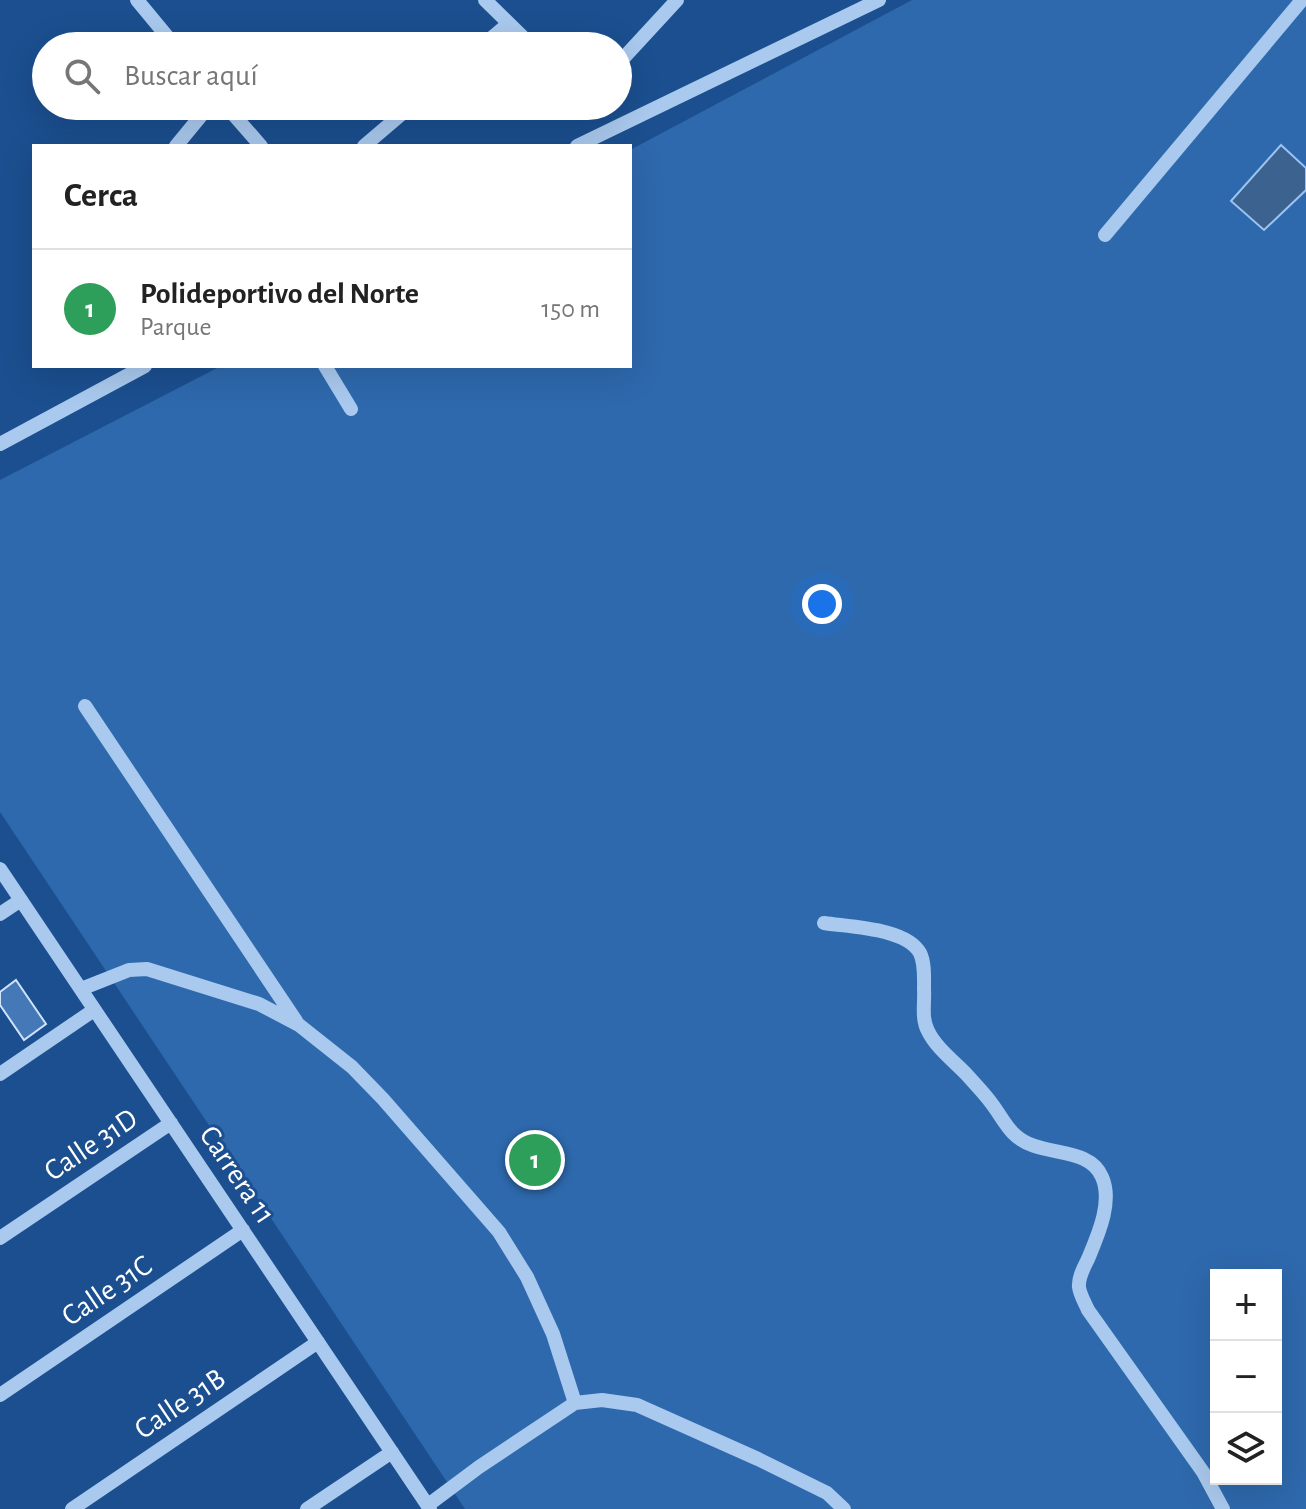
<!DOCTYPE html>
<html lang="es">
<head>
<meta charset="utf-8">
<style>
	body { margin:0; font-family:"Alegreya Sans",sans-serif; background:#f6f6f6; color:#222 }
	.controls { position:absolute; right:24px; bottom:24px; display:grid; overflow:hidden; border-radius:0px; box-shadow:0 8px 32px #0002 }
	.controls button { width:72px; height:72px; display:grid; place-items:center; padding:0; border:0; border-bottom:2px solid #e0e0e0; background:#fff; color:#222; font:40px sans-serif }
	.you { position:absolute; left:822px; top:604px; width:28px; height:28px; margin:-20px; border:6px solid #fff; border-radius:50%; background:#1a73e8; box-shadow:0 0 0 12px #1a73e833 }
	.badge { display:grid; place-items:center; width:52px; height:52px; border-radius:50%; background:#2563eb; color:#fff; font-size:26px; font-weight:700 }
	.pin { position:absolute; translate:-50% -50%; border:4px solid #fff; box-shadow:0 2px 8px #0006 }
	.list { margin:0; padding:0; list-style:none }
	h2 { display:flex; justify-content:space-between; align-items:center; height:104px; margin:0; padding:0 32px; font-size:34px }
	h2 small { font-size:26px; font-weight:400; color:#767676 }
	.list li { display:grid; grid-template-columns:52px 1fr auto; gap:24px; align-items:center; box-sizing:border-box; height:120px; padding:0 32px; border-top:2px solid #e0e0e0 }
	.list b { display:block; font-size:30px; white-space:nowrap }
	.list p { margin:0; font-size:26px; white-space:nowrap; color:#767676 }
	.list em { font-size:26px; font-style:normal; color:#767676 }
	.icon { flex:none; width:44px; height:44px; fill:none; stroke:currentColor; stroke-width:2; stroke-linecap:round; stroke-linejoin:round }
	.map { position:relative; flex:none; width:1306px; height:1509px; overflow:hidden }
	.search { position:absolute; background:#fff; box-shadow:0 8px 32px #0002; left:32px; top:32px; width:600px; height:88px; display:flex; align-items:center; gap:20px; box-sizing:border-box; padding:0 28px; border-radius:44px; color:#767676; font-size:30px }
	.panel { position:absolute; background:#fff; box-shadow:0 8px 32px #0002; left:32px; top:144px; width:600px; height:224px; border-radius:0px }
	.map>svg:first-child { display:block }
	.green { fill:#2e69ad; fill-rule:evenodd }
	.water { fill:#3c6290; stroke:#9cc4f0; stroke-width:2 }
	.building { fill:#4478b7; stroke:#cfe3fa; stroke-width:2 }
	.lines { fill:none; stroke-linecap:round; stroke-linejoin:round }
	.minor { stroke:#a9c9ee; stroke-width:14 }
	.labels { text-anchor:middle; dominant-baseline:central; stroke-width:6; stroke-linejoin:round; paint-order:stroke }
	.street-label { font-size:30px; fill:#fff; stroke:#1b4f8f }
</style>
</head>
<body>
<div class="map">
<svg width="1306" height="1509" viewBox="0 0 1306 1509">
	<rect width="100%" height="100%" fill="#1b4f8f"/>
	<path class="green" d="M912 0H1306V1509H465L0 812V480L221 366H630V150ZM1216 1275H1276V1479H1216Z"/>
	<path class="water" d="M1281 145 1306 168V190L1264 230 1231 201Z"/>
	<path class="building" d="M16 980 46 1024 24 1040 0 1005V992Z"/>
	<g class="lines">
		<path class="minor" d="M137 0 175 46
			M485 0 532 46
			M482 46 508 24
			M618 64 677 0
			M226 106 261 146
			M176 146 209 106
			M364 146 411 106
			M577 146 879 0
			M1105 235 1302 0
			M325 366 351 409
			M0 444 145 366
			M85 706 296 1021
			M0 869 430 1509
			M0 914 21 900
			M824 923C850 927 906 928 920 953 925 963 924 978 924 989 925 1003 921 1018 928 1031 936 1048 955 1062 968 1076 976 1085 985 1094 992 1104 999 1113 1005 1125 1013 1133 1037 1159 1088 1144 1102 1177 1113 1202 1098 1235 1088 1259 1084 1267 1078 1278 1079 1287 1080 1295 1085 1303 1088 1310L1203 1472 1223 1509
			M81 989 129 970 147 969 259 1004 299 1025 352 1067 383 1099 499 1232 527 1277 553 1334 575 1403
			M0 1074 94 1010
			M0 1238 171 1123
			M0 1395 243 1230
			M428 1505 479 1467 575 1403 602 1400 637 1405 758 1459 827 1493 844 1509
			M72 1509 318 1342
			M307 1509 392 1452"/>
	</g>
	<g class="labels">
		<g class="street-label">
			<text transform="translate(91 1145) rotate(-34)">Calle 31D</text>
			<text transform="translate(237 1175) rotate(56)">Carrera 11</text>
			<text transform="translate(107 1291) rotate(-34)">Calle 31C</text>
			<text transform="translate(180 1404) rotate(-34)">Calle 31B</text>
		</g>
	</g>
</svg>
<div class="controls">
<button>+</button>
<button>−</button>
<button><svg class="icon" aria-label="layers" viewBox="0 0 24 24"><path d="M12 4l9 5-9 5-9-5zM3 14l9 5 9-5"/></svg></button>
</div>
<div class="you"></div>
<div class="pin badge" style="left:535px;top:1160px;background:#2e9e5b">1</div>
<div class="search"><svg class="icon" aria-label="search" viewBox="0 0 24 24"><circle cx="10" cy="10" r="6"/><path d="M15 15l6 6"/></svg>Buscar aquí</div>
<section class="panel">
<h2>Cerca<small></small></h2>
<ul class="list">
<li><span class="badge" style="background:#2e9e5b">1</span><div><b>Polideportivo del Norte</b><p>Parque</p></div><em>150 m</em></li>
</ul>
</section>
</div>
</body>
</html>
